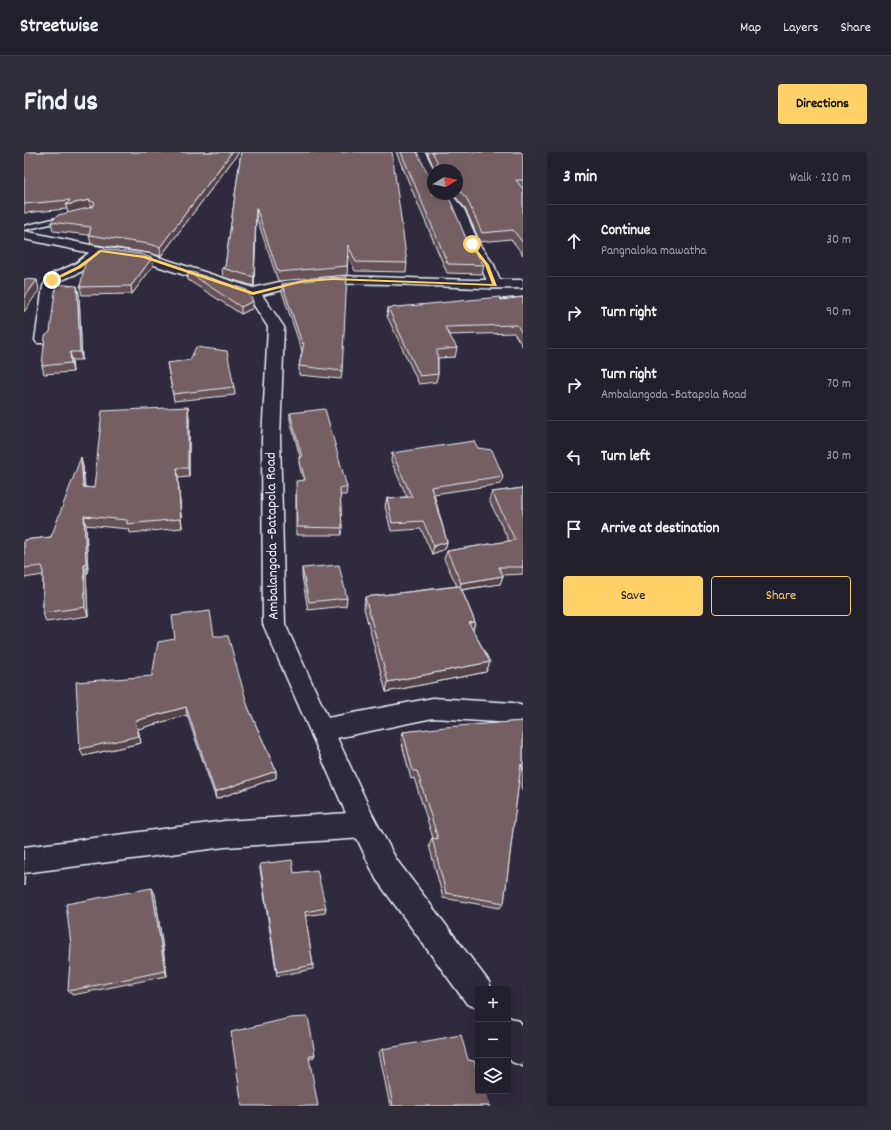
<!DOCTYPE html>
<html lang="en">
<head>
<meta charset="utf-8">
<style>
	body { margin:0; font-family:Dekko,sans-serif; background:#2f2d3a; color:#f1f3f6 }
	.controls { position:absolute; right:12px; bottom:12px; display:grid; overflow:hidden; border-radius:4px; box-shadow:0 4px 16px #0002 }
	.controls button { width:36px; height:36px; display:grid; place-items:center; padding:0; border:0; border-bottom:1px solid #403e4a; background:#23202e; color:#f1f3f6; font:20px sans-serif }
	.compass { position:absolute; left:403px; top:12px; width:36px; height:36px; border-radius:50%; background:#23202e; box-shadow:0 4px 16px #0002; rotate:80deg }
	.stop { position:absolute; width:12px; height:12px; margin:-9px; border:3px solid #ffd166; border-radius:50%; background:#fff }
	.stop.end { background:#ffd166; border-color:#fff; box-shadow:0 1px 4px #0008 }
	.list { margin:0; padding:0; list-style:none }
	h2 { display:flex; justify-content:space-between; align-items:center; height:52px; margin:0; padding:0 16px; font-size:17px }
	h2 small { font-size:13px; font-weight:400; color:#a3a3aa }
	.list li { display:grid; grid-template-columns:26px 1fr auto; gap:12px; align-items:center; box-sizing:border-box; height:72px; padding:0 16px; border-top:1px solid #403e4a }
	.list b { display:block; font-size:15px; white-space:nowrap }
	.list p { margin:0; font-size:13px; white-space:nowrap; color:#a3a3aa }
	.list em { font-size:13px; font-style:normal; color:#a3a3aa }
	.actions { display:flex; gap:8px; padding:12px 16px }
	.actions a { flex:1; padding:9px 0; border:1px solid #ffd166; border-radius:4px; text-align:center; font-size:14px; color:#ffd166 }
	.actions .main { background:#ffd166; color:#111 }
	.icon { flex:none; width:22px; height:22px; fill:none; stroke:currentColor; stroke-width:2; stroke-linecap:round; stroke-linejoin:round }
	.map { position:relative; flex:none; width:499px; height:954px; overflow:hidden; border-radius:4px }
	header { display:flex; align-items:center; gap:24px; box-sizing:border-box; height:56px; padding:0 20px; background:#23202e; border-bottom:1px solid #403e4a }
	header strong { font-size:19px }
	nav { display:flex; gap:22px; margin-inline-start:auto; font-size:14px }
	.intro { display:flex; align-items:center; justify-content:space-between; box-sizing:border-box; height:96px; padding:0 24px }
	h1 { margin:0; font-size:28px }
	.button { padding:10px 18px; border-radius:4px; background:#ffd166; color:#111; font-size:14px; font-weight:700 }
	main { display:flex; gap:24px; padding:0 24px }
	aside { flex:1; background:#23202e; border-radius:4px; box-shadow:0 4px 16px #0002 }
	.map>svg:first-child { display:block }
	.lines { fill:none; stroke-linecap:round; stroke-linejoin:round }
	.lane-casing { stroke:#e8f1f8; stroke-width:3 }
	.street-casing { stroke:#e8f1f8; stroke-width:3 }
	.secondary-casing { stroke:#e8f1f8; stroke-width:3 }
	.lane { fill:#2f2a3d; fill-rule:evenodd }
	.street { fill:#2f2a3d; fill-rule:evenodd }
	.secondary { fill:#2f2a3d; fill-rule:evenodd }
	.wall { fill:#655156; stroke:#e8f1f8 }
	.shaded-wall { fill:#524246; stroke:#e8f1f8 }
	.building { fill:#755e64; stroke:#e8f1f8 }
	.route { fill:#ffd166 }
	.labels { text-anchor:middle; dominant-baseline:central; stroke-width:3; stroke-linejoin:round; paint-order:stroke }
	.street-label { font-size:15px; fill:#e8f1f8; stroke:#2f2a3d }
</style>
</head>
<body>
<header>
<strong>Streetwise</strong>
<nav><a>Map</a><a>Layers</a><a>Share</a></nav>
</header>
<div class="intro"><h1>Find us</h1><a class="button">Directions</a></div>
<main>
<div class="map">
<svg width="499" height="954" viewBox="0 0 499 954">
	<rect width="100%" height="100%" fill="#2f2a3d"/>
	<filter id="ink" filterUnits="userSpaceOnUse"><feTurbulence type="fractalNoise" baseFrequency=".025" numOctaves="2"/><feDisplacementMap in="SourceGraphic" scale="8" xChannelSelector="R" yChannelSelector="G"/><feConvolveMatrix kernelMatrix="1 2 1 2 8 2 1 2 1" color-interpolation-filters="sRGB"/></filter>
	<g filter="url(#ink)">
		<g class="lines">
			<g class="lane-casing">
				<path id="lane" d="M45 63H48V67L0 78V74Z"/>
			</g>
			<g class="street-casing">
				<path id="street" d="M389 0H401L410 18 409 32 403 28Z
					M414 42H427L440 57 455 92 470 113 478 133 476 136H466L456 113 441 92 427 58Z
					M76 95 81 96 83 99 81 102 61 118 38 128 33 134 27 188 25 191H13L11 188 19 134 21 131 28 122 51 112 71 96Z
					M409 546 489 551 499 554V574L489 571 409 566 298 589 289 586 286 578 289 570 298 567Z
					M340 660 349 664 353 673 349 682 340 686 201 695 0 721V695L201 669Z"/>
			</g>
			<g class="secondary-casing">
				<path id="secondary" d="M0 79 76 95 125 102 229 136 264 128 315 124 450 128H499V136C414 139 321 120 238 143L260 175 256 287 261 472 349 664 372 707 465 830 467 837H454V856L443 852 352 727 331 682 239 472 238 287 244 175 224 144 118 109 76 103 0 87Z
					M484 865 495 869 499 874V914L488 910 484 905Z"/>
			</g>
			<use href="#lane" class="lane"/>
			<use href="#street" class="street"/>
			<use href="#secondary" class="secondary"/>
		</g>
		<path class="wall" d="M0 0H215L137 104 125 101 67 92 65 83 29 79 27 70 44 60 43 57 0 61Z
			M217 0 383 111 382 120 331 119 324 103 323 123 254 129 232 64 230 134 199 125 198 116 201 115Z
			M372 0H393L409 42 441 84 460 113 458 122 423 121Z
			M403 0H499V103L487 87 456 90 441 56 429 42H433V18H411Z
			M129 114 108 142 58 143 56 135Z
			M164 120 229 156 217 162 164 128Z
			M258 132 318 219 317 227 275 223V214L278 199 258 140Z
			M53 134 55 142 58 208H48L49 220 20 222 18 214 26 180Z
			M499 145V195L490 181 425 183 433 196 431 205 414 206V222L412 230 395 232 363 164 364 156Z
			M143 211 210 235 211 243 150 249Z
			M266 261 323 335 322 343H316L318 376 317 383H272V337L279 328 275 312V305H276L266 268Z
			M165 265V325L154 326 158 376 106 381 105 377 62 373 64 421H62L64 464 22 470 19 461V423L0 426V388L27 385 59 314 61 335 70 336Z
			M454 296 479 324 477 332 410 342 423 390 421 397 408 402 397 377 367 379 361 354 363 346 383 345 367 309 368 301Z
			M499 336V422L479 423 476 432 438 438 451 470 449 478 466 510 462 520 362 540 340 456 341 445 433 434 420 407 423 399 485 389 465 348 468 340Z
			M278 416 323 446 322 454 284 458 278 424Z
			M190 484 224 555 252 619V626L192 647 163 563 114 577 117 591 59 604Z
			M499 569V640L495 628 480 751 476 756 419 746 405 693 408 686H409L390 626 387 627 377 588 379 580Z
			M236 712 270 721 302 756 301 761 281 764 289 813V817L253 824 236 717Z
			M131 742 143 824 49 843 44 839Z
			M358 897 444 908 466 954H366L355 900Z"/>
		<path class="shaded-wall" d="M208 0H215L137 104 136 95Z
			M65 48 67 57 44 62 42 53Z
			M232 55V64L230 134V125Z
			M128 106 129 114 108 142 107 134Z
			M13 128 15 138 0 160V146Z
			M53 134 55 142 58 208 56 200Z
			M229 149V156L217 162V155Z
			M46 200 48 208 49 220 47 211Z
			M164 255 165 265V325L164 316Z
			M57 305 59 314 61 344 59 335Z
			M153 316 154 326 158 376 157 367Z
			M60 364 62 373 64 421 62 412Z
			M423 390 421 397 408 402 410 394Z
			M60 412 62 421 64 464 61 455Z
			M479 424 476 432 435 438 437 431Z
			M451 470 448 480 445 471Z
			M466 510 462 520 362 540 364 530Z
			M162 555 163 563 114 577 117 591 59 604 56 597 111 569Z
			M252 619V626L192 647 191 640Z
			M0 723 1 724 0 734Z
			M128 736 131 742 143 824 141 819Z
			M291 902 290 905 284 908 285 905Z"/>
		<path class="building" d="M0 0H208L136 95 124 92 65 83 67 75 27 70 34 63 69 55 71 51 65 48 42 53 46 48 0 52Z
			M217 0H368L383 111 332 110 324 93 323 114 254 120 232 55 230 125 198 116 201 115Z
			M377 0H393L403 20 409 23V42H421L427 50 441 84 460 113 424 112Z
			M408 0H499V28H492L499 37V91L489 78 458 81 443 47 433 36V18H412L413 9Z
			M78 97 116 102 128 106 107 134 56 135 61 111Z
			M164 120H168L223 138 229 149 217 155Z
			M323 125 318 219 275 214 280 191H278L258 132 302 126Z
			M0 127 13 128 0 146Z
			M32 132 53 134 56 200H46L47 211 18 214 21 184 26 180Z
			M476 145 477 148 499 145V183L493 173 421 175 433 196 413 198 414 222 396 224 364 156Z
			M172 195 203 199 210 235 149 242 143 211 166 208Z
			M164 255V316H153L157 367 103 372V368L60 364 62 412H60L61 455 19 461V417L18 414 0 416V388L27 385 57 305 59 335 70 336 78 259Z
			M301 257 323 335 316 336 318 376 273 375 272 329 281 328 275 305H278L266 261Z
			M450 289 454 296 468 298 479 324 407 335 423 390 410 394 399 369 368 371 363 346 388 345 368 301Z
			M499 336V415H475L479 424 437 431 423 399 491 388 468 340Z
			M315 413 323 446 285 450 278 416Z
			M436 434 451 470 445 471 466 510 364 530 341 445Z
			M186 459 190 484H204L224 555 252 619 191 640 162 555 111 569 115 584 56 597 52 530 128 524 134 490 151 487 148 464Z
			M499 569V619L497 612 480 751 422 741 408 686 414 687 393 619H389L379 580 421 575Z
			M268 708 270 721 293 718 302 756 281 760 289 813 253 820 236 712Z
			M128 736 141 819 44 839 47 793 42 752Z
			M284 865 291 902 285 905 294 954H218L207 880 266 866Z
			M437 883 444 908 450 909 454 920V939H461L466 954H369L358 897Z"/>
	</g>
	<path class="route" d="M448 91 465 113 473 134 309 128 280 130 229 143 119 106 77 100 57 116 30 129 26 128 54 114 76 98 122 104 229 140 280 128 309 126 468 132 461 113 446 92Z"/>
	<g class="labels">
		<g class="street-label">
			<text transform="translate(249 384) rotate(-91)">Ambalangoda -Batapola Road</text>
		</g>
	</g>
</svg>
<div class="controls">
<button>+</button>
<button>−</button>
<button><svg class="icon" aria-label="layers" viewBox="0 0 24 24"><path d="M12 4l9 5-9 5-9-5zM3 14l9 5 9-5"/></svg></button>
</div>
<svg class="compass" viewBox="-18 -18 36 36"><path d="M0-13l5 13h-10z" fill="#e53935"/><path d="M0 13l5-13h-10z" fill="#a3a3aa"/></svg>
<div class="stop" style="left:448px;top:92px"></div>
<div class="stop end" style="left:28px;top:128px"></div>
</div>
<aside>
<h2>3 min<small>Walk · 220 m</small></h2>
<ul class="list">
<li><svg class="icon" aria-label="ahead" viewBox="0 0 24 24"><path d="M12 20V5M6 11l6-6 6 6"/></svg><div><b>Continue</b><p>Pangnaloka mawatha</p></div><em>30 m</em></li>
<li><svg class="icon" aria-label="right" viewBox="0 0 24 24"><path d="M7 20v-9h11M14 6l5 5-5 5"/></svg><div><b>Turn right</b></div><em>90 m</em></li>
<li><svg class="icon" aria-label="right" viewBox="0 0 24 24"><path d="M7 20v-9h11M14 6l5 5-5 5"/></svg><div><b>Turn right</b><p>Ambalangoda -Batapola Road</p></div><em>70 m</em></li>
<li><svg class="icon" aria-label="left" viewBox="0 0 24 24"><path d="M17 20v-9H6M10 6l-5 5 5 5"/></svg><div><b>Turn left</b></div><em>30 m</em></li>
<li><svg class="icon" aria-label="arrive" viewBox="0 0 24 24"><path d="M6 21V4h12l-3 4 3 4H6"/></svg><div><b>Arrive at destination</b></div></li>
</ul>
<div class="actions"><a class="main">Save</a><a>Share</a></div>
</aside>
</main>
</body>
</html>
